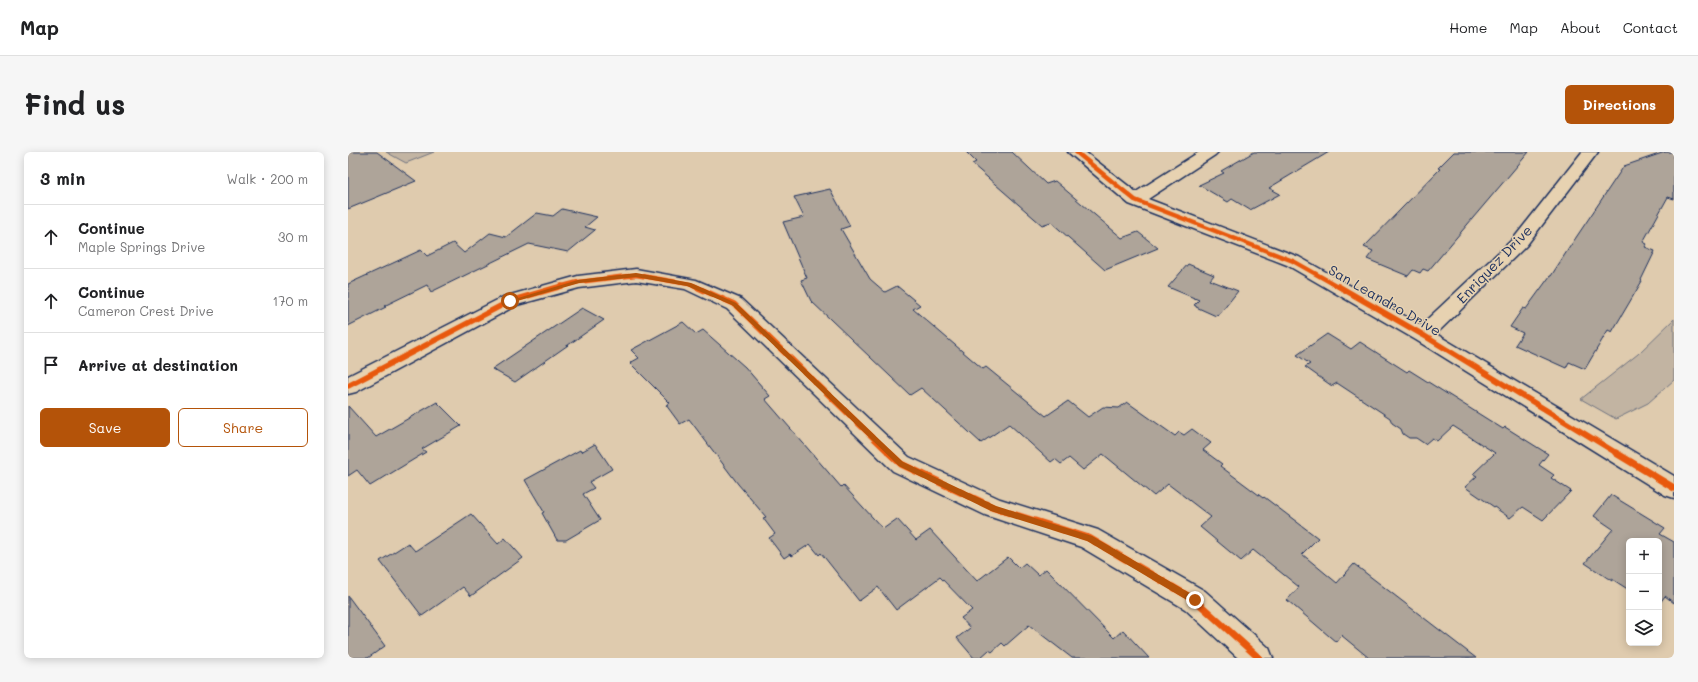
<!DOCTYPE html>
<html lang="en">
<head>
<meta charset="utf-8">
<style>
	body { margin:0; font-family:Mali,sans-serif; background:#f6f6f6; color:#202124 }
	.controls { position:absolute; right:12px; bottom:12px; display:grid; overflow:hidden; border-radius:6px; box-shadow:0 2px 10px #0003 }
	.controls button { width:36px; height:36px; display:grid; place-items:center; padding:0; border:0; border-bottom:1px solid #e0e0e0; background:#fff; color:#202124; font:20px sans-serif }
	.stop { position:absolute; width:12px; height:12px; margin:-9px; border:3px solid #b45309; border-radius:50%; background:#fff }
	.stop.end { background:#b45309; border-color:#fff; box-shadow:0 1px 4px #0008 }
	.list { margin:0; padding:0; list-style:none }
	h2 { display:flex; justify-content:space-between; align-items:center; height:52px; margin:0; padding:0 16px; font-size:17px }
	h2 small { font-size:13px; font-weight:400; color:#757577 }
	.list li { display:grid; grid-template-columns:26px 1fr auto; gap:12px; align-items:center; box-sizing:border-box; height:64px; padding:0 16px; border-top:1px solid #e0e0e0 }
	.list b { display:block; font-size:15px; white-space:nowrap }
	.list p { margin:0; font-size:13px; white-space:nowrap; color:#757577 }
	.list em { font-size:13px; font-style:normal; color:#757577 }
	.actions { display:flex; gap:8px; padding:12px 16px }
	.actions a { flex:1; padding:9px 0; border:1px solid #b45309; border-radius:6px; text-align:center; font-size:14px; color:#b45309 }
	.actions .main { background:#b45309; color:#fff }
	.icon { flex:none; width:22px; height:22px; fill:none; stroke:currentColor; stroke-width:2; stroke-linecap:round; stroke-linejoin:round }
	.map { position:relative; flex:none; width:1326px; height:506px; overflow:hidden; border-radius:6px }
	header { display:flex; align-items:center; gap:24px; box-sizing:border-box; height:56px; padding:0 20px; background:#fff; border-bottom:1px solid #e0e0e0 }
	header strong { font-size:19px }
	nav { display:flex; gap:22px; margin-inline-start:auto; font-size:14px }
	.intro { display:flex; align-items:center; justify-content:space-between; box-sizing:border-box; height:96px; padding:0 24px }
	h1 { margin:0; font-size:28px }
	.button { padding:10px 18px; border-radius:6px; background:#b45309; color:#fff; font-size:14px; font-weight:700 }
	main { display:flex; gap:24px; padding:0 24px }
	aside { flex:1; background:#fff; border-radius:6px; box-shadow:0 2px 10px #0003 }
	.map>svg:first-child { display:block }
	.green { fill:#c2b4a2; stroke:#6e7280 }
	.building { fill:#aea499; stroke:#1b2f5e }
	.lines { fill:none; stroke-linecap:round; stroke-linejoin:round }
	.minor-casing { stroke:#1b2f5e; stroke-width:3 }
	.minor { fill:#e7d2b1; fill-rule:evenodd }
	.cycleway-far2-casing { stroke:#e7d2b1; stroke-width:6 }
	.cycleway-far1-casing { stroke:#e7d2b1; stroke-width:8 }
	.cycleway-casing { stroke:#e7d2b1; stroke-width:10 }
	.cycleway-far2 { stroke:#e8590c; stroke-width:4.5 }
	.cycleway-far1 { stroke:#e8590c; stroke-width:5.5 }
	.cycleway { stroke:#e8590c; stroke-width:7 }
	.route { fill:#b45309 }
	.labels { text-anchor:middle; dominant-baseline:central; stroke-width:3; stroke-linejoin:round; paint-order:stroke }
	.street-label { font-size:14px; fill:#1b2f5e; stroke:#e7d2b1 }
</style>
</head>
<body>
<header>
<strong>Map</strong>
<nav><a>Home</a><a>Map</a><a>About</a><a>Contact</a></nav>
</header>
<div class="intro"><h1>Find us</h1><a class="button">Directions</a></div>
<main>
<aside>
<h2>3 min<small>Walk · 200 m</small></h2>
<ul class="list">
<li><svg class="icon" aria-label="ahead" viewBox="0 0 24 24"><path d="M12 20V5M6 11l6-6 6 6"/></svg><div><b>Continue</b><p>Maple Springs Drive</p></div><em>30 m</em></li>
<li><svg class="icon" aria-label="ahead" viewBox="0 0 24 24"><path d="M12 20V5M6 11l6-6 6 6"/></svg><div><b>Continue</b><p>Cameron Crest Drive</p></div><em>170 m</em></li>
<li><svg class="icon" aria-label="arrive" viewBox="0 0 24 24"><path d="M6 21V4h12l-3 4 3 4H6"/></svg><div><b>Arrive at destination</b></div></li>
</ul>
<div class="actions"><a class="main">Save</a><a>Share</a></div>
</aside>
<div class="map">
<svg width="1326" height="506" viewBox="0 0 1326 506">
	<rect width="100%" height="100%" fill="#dfcbae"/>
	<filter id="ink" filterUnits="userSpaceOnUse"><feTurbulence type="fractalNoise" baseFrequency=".025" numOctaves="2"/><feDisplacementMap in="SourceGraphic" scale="8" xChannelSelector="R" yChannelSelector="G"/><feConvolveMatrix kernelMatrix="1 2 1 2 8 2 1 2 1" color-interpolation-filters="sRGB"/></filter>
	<g filter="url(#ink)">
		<path class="green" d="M38 0H86L58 11Z
			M1326 167V228L1300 251 1268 267 1233 247 1290 202Z"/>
		<path class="building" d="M0 0H29L68 29 0 57Z
			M618 0H664L698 32 707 29 774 86 790 80 810 96 757 118 703 70 694 73 624 12 628 10Z
			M906 0H981L921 36 932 42 902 58 884 47 880 50 851 33 876 21 873 19Z
			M1106 0H1181L1080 119 1075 117 1072 121 1065 118 1060 124 1019 107 1025 99 1016 95 1092 17 1090 16Z
			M1317 0H1326V47L1320 45 1295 90 1299 92 1297 95 1307 99 1293 128 1294 129 1264 180 1260 178 1237 217 1221 210 1218 216 1167 193 1175 181 1162 175 1175 156 1178 157 1202 124H1203L1223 93 1276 14Z
			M482 37 502 74 493 77 522 127 537 140 549 134 572 153 565 157 635 217 638 215 698 264 720 249 740 265 755 255 771 256 779 250 827 284 831 280 836 283 844 277 863 291 855 298 874 312 872 314 915 346 916 345 970 386 954 402 989 431 1006 412 1128 506H1021L993 483 988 490 939 448 951 435 905 398 893 409 852 375 863 365 820 332 806 344 755 302 735 318 721 306 713 312 707 307 703 310 661 272 633 291 573 236 562 243 463 149 453 128 459 126 435 70 456 65 446 45Z
			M214 57 249 65 237 75 247 78 220 100 181 92 83 140 79 133 36 154 38 155 0 174V132L73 98 79 104 105 91 116 101 142 81 158 85 189 61 205 64Z
			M840 112 866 123 862 128 890 139 871 163 868 164 848 155V154L846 153 851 148 820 135Z
			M234 156 256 168 167 230 144 217Z
			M335 170 348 182 355 178 397 215 422 244 417 247 493 335 495 333 535 377 549 367 568 388 582 378 629 429 660 405 671 416 677 411 690 423 698 417 766 486 775 478 801 506H724L681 473 657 494 654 491 644 500 641 498 632 506H626L609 486 622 476 613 466 624 458 592 425 548 458 530 435 511 449 473 401 471 403 462 392 444 404 442 402 436 406 421 386 427 382 415 366 418 365 390 332 341 267 332 272 318 253 322 251 282 211 291 206 283 198Z
			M979 182 1003 197 1012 190 1059 220 1061 218 1155 277 1157 275 1200 302 1191 313 1206 323 1203 326 1223 339 1195 368 1175 355 1162 366 1117 335 1129 324 1125 322 1147 301 1105 274 1089 289 1084 286 1077 292 1068 286H1061L1055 282 1053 277 1044 271 1042 266 989 231 984 234 957 215 962 212 949 203Z
			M89 250 113 274 74 297 78 300 22 334 9 318 0 324V254L28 285Z
			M247 292 264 317 241 330 246 336 235 342 252 368 218 388H209L194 361 196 360 177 328 232 298 233 300Z
			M1263 343 1317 376 1312 382 1326 390V451L1317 444 1311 452V389H1281V438L1264 427V429L1237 411 1265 377 1246 364Z
			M123 362 150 392 157 386 175 406 123 444 115 435 74 464 32 409 60 391 67 399Z
			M0 444 37 494 20 506H0Z"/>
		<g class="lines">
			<g class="minor-casing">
				<path id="minor" d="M720 0H737L788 40 851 0H870L867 3 800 47 951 105 1073 173 1166 86 1234 0H1250L1178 94 1088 182 1326 324V346L1317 343 1068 188 939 113 781 52Z
					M288 117 348 128 393 147 561 305 652 347 750 378 857 439 921 496 925 506H890L837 457 733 395 637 363 545 319 379 157 337 137 288 129 231 136 169 153 8 240 0 242V224L155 145 230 124Z"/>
			</g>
			<use href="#minor" class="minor"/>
			<g class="cycleway-far2-casing">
				<path id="cycleway-far2" d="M728 0 787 48 945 109 991 135
					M211 135 230 130 288 123 341 132 349 135"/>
			</g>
			<g class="cycleway-far1-casing">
				<path id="cycleway-far1" d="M346 134 386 152 542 302
					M990 134 1075 183 1270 302
					M0 234 162 149 214 134"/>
			</g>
			<g class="cycleway-casing">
				<path id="cycleway" d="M541 301 553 312 646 356 741 386 847 448 911 506
					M1268 301 1326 336"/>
			</g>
			<use href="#cycleway-far2" class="cycleway-far2"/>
			<use href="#cycleway-far1" class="cycleway-far1"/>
			<use href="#cycleway" class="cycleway"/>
		</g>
	</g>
	<path class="route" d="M288 121 343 131 388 151 555 310 648 354 744 384 850 446V451H844L739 389 643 359 551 314 384 153 339 134 288 125 231 131 162 151 160 149 230 128Z"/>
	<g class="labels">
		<g class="street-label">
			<text transform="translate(1146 112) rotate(-46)">Enriquez Drive</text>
			<text transform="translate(1037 148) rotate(30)">San Leandro Drive</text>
		</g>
	</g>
</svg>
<div class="controls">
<button>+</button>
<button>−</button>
<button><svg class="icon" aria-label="layers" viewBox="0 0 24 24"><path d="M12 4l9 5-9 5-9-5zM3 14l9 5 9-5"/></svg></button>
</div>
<div class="stop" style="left:162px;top:149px"></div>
<div class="stop end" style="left:847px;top:448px"></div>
</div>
</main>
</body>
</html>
